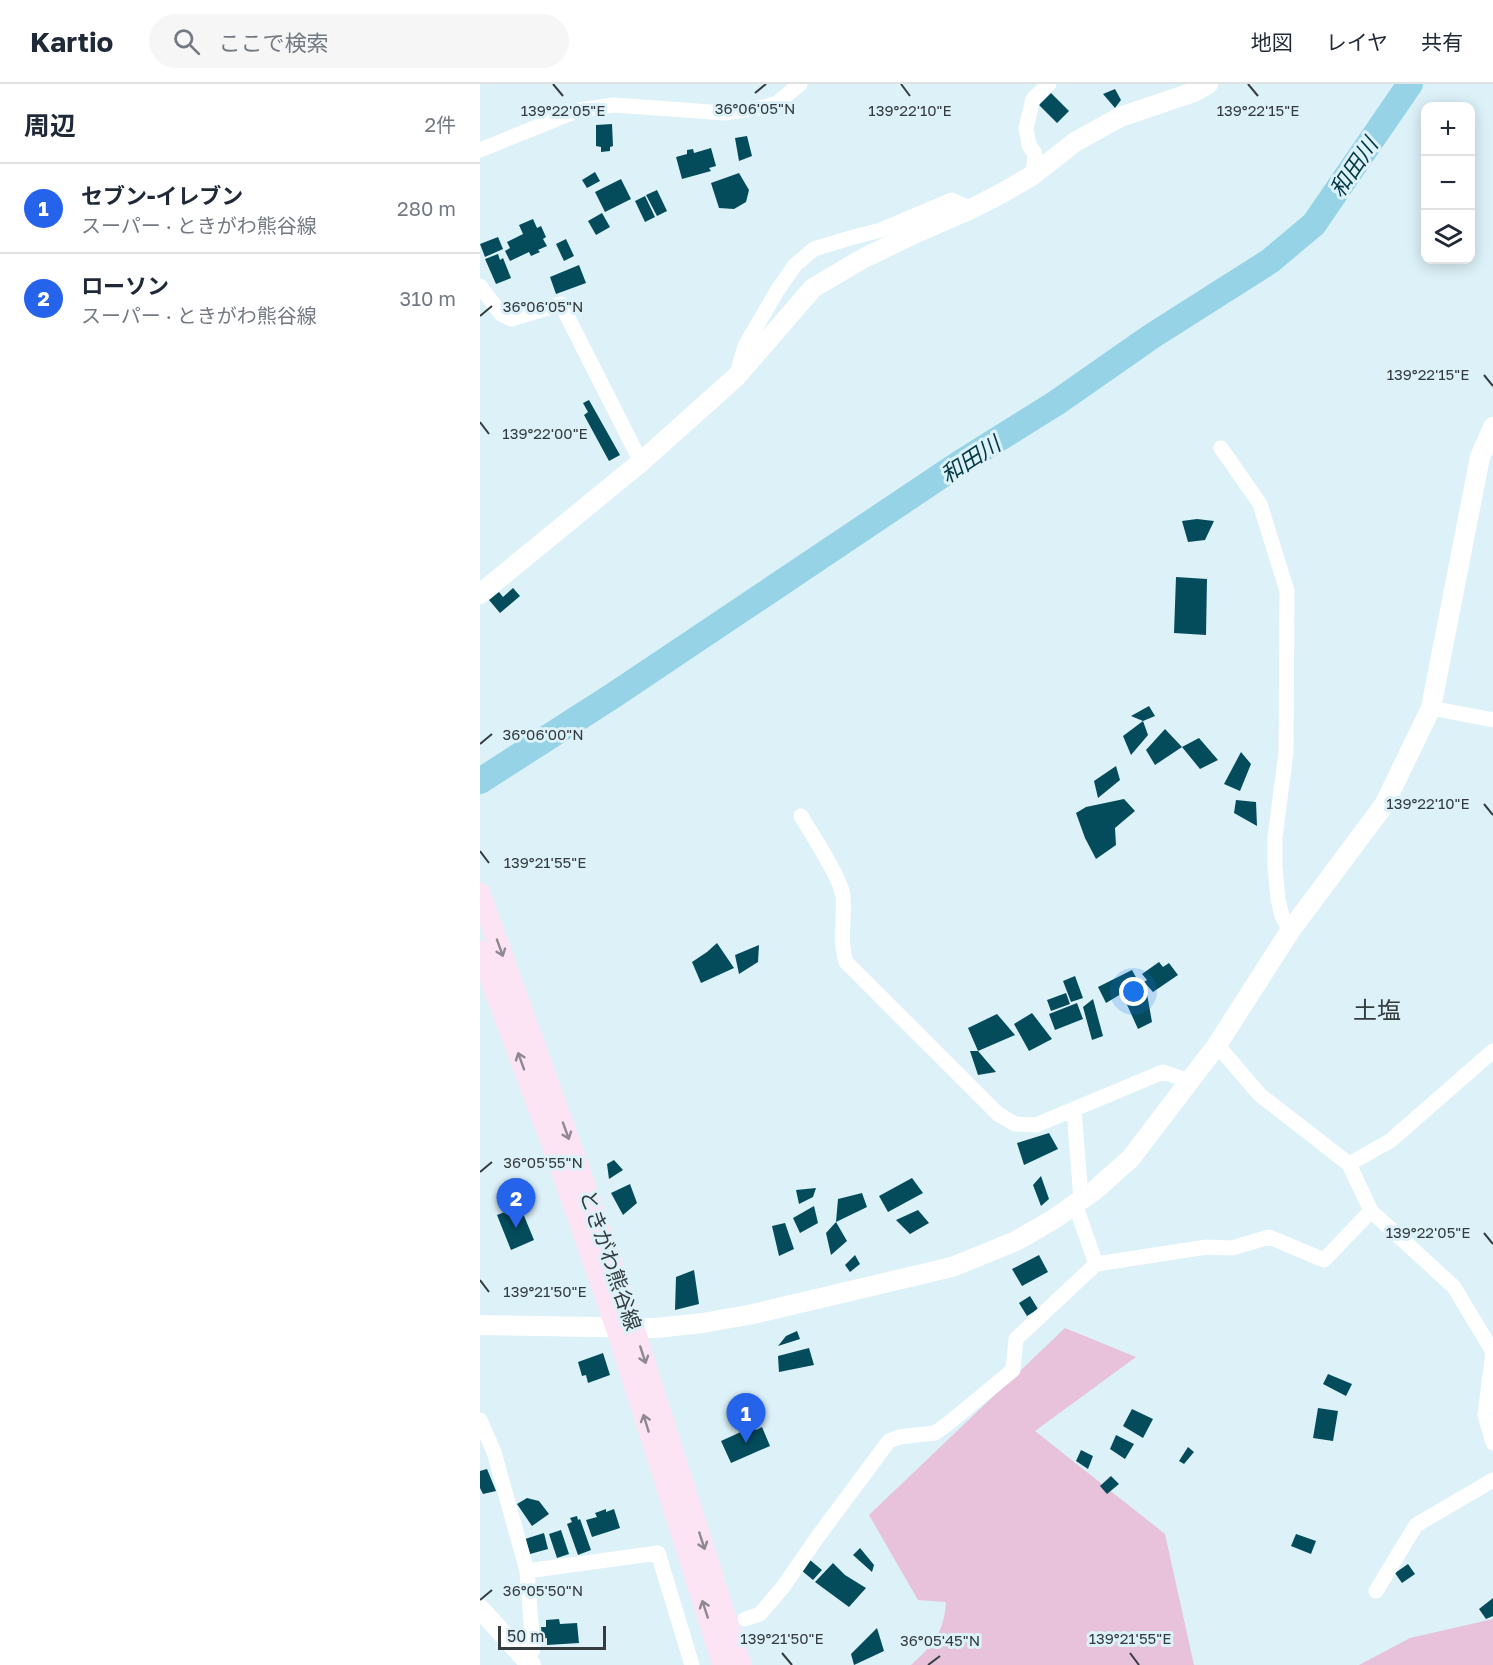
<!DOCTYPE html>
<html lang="ja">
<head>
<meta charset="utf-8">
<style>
	body { margin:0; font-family:"Golos Text","Noto Sans JP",sans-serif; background:#f6f6f7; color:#1f2937 }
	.controls { position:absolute; right:18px; top:18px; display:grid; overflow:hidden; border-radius:12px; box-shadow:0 3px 15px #0003 }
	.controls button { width:54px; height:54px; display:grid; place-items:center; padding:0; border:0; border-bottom:2px solid #e0e1e3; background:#fff; color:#1f2937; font:30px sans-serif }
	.scale { position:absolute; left:18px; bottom:15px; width:108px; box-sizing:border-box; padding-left:6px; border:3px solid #343c3f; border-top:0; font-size:16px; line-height:21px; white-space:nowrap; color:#343c3f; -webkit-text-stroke:4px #dcf1f8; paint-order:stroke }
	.you { position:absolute; left:654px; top:908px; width:21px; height:21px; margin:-15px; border:4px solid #fff; border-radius:50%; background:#1a73e8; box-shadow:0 0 0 9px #1a73e833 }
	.badge { display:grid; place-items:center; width:39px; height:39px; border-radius:50%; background:#2563eb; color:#fff; font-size:20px; font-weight:700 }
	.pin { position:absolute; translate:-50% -50px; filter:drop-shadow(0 2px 3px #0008) }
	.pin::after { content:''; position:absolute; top:32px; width:21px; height:18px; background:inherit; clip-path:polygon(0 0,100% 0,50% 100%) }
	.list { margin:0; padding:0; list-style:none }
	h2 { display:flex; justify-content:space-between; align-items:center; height:78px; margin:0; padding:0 24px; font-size:26px }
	h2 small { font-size:20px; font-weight:400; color:#747a83 }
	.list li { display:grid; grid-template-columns:39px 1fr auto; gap:18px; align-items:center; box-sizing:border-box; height:90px; padding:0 24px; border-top:2px solid #e0e1e3 }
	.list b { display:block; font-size:22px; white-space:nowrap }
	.list p { margin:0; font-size:20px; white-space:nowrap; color:#747a83 }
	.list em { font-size:20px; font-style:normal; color:#747a83 }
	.icon { flex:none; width:33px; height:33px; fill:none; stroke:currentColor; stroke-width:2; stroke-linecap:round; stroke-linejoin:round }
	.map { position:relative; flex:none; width:1013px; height:1581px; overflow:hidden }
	header { display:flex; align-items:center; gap:36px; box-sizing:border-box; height:84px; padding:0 30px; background:#fff; border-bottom:2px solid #e0e1e3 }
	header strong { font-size:28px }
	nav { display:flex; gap:33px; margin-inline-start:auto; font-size:21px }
	.search { width:420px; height:54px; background:#f6f6f7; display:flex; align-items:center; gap:15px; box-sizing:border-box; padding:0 21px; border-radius:33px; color:#747a83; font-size:22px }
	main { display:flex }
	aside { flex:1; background:#fff }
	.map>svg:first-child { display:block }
	.green { fill:#e7c2da }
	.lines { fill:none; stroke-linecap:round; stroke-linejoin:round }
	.river { stroke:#96d3e6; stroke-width:26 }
	.building { fill:#044c5c }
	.minor { stroke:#fff; stroke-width:15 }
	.tertiary { stroke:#fff; stroke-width:20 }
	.secondary { stroke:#fde4f4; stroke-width:21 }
	.oneway { stroke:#8e8890 }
	.ticks { fill:none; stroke:#343c3f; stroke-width:2 }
	.labels { text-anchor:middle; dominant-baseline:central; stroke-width:6; stroke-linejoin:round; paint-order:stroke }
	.street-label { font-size:21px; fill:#343c3f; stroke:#dcf1f8 }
	.water-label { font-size:22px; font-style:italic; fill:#003846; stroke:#dcf1f8 }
	.quarter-label { font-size:24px; fill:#343c3f; stroke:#dcf1f8 }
	.ticks-label { font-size:15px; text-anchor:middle; fill:#343c3f; stroke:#dcf1f8; stroke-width:6; stroke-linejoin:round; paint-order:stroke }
</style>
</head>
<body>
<header>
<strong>Kartio</strong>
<div class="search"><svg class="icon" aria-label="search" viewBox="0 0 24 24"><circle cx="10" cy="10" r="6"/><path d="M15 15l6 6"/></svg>ここで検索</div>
<nav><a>地図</a><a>レイヤ</a><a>共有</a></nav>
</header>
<main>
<aside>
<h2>周辺<small>2件</small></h2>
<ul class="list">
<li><span class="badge">1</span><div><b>セブン-イレブン</b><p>スーパー · ときがわ熊谷線</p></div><em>280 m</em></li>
<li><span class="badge">2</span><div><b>ローソン</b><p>スーパー · ときがわ熊谷線</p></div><em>310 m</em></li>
</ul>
</aside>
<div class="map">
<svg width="1013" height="1581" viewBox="0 0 1013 1581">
	<rect width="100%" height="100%" fill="#dcf1f8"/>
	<path class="green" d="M585 1244 656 1273 555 1347 685 1450 714 1581H431C453 1561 464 1549 466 1518L438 1516 389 1431Z
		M1013 1535V1581H879L930 1554Z"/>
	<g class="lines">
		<path class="river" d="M0 697 134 611 480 379 576 319 672 252 790 177 834 140 930 0"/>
	</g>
	<path class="building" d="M635 5 641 16 635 24 623 10Z
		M571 9 589 27 577 39 559 21Z
		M132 40 133 62 130 63V67L121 68V63L116 62V41Z
		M267 52 272 72 259 77 255 54Z
		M231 64 236 82 229 84 231 87 202 95 196 73 207 70V66L213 65 214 69Z
		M115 88 120 97 107 104 102 96Z
		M259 89 269 106 266 118 254 125 239 124 231 99Z
		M141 95 151 115 125 128 115 108Z
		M177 106 187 127 177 132 166 111Z
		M165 112 175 133 165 138 155 117Z
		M122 129 130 143 116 151 108 137Z
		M53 135 57 144 61 142 66 153 63 155 67 162 58 166 60 168 51 172 49 168 30 177 25 167 30 164 27 158 43 150 39 141Z
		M18 153 23 165 5 173 0 160Z
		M86 155 94 172 84 177 76 160Z
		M18 170 20 176 23 174 31 194 16 200 5 175Z
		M99 181 106 199 76 210 70 193Z
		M109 316 140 371 129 377 104 331 108 328 103 319Z
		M717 435 734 437 725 456 708 458 702 437Z
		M696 493 727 495 726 551 694 549Z
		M33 504 40 512 20 529 9 516 19 508 23 513Z
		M669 622 675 632 663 637 651 632Z
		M663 637 668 651 651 671 643 652Z
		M685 645 702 663 675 681 666 666Z
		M719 654 738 676 720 685 702 663Z
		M761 668 771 680 760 707 744 700Z
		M636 682 640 696 618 714 614 697Z
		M644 715 655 727 635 744 636 761 616 775 605 754 596 729 606 723Z
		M756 716 776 718 777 742 754 729Z
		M237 859 254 884 221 899 212 878 227 868Z
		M279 861 278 878 259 890 255 871Z
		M679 878 683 883 689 879 698 891 673 908 664 898 667 896 662 890Z
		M652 886 659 899 626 919 618 903Z
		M595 892 603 914 591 918 583 897Z
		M586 909 590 920 571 927 567 916Z
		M667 910 672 938 658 945 644 914Z
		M613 915 623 952 612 956 603 923Z
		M597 919 603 935 575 946 569 930Z
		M552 929 572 955 549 967 534 940Z
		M517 930 535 951 498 967 488 944Z
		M490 967H498L516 988 498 991Z
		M569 1049 578 1065 544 1081 537 1059Z
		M134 1076 143 1086 129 1095 127 1080Z
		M561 1092 569 1115 561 1122 553 1101Z
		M432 1094 443 1109 408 1128 399 1112Z
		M150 1100 157 1119 143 1131 131 1109Z
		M336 1104 333 1113 319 1120 316 1106Z
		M382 1109 387 1123 356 1138 367 1157 351 1171 346 1149 356 1138 358 1115Z
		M40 1122 54 1156 31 1166 17 1131Z
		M334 1122 338 1139 320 1149 313 1134Z
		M438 1126 449 1139 430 1150 416 1136Z
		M305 1139 314 1165 299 1172 292 1142Z
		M375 1171 380 1180 370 1188 365 1181Z
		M559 1171 568 1188 542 1202 532 1185Z
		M214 1186 219 1220 195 1226 196 1193Z
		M550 1212 558 1225 547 1232 539 1219Z
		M317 1247 320 1255 298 1262 306 1252Z
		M329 1264 334 1281 299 1288 298 1272Z
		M123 1269 130 1291 108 1299 106 1291 102 1292 98 1278Z
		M848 1290 872 1300 866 1312 843 1300Z
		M838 1324 858 1327 853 1357 833 1354Z
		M652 1325 673 1335 663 1354 643 1342Z
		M274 1342 276 1346 282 1343 290 1362 251 1379 241 1357Z
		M636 1351 654 1360 645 1375 630 1365Z
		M708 1363 714 1368 704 1380 699 1377Z
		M601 1366 613 1372 608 1385 596 1377Z
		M7 1385 16 1407 3 1410 0 1404V1387Z
		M631 1392 639 1400 627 1410 620 1402Z
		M47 1414 59 1417 69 1430 52 1442 37 1420Z
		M126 1425V1428L134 1425 140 1444 112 1453 106 1436 117 1433 115 1429Z
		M97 1432 98 1436 100 1435 111 1466 98 1471 87 1440 92 1438 90 1434Z
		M81 1446 89 1470 77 1474 69 1450Z
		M64 1449 68 1465 50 1470 45 1455Z
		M816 1450 836 1457 831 1470 811 1462Z
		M380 1464 394 1481 392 1488 373 1471Z
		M330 1476 342 1486 333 1496 321 1486Z
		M353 1479 365 1491 386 1504 369 1523 335 1498Z
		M928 1480 935 1490 922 1499 915 1489Z
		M1013 1514V1532L1006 1535 999 1525Z
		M79 1535 80 1540 97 1539 99 1559 67 1561V1554L62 1555 61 1543H66V1536Z
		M397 1544 404 1567 374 1581 371 1570Z"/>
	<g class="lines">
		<path class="minor" d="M0 66 99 26 134 21 245 29 285 23 297 19 320 0
			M553 91 555 70 549 61 546 44 553 15 569 0
			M0 202 21 230 31 235 81 220 161 378
			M257 290 265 262 297 207 315 181 334 165 370 154 401 146 472 116 491 125
			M741 364 780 420 807 507 806 669 795 753V783L798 815 802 832 810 847
			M951 624 1013 636
			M321 732C331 749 361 794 363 812 365 834 359 856 366 878L518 1030 535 1040 556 1041 683 988 709 997
			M737 961 780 1011 869 1080 891 1127 974 1203 1013 1268 1005 1331 1013 1359
			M594 1025 601 1116
			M869 1080 910 1057 1013 967
			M595 1120 616 1180
			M0 1336 14 1368 47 1487 53 1565 47 1576
			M47 1487 178 1469 212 1581
			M896 1507 936 1441 1013 1396
			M265 1535 280 1530 303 1503 339 1451 409 1357 419 1353 455 1349 470 1338 533 1286 536 1255 616 1180 727 1163 752 1164 789 1153 844 1176 891 1127"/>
		<path class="tertiary" d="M0 510 161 378 256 293 333 204 384 174 438 148 491 125 524 108 553 91 595 58 640 33 714 8 728 0
			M0 1241 176 1244 223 1239 273 1230 472 1183 536 1157 574 1135 615 1106 651 1074 737 961 810 847 904 721 951 624 1000 373 1013 343
			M0 1525 51 1581"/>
		<path class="secondary" d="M0 809 93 1067 154 1244 261 1581
			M0 867 77 1074 136 1243 243 1581"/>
	</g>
	<defs><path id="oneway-shaft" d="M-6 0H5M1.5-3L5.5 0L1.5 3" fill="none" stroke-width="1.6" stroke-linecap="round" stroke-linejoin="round" transform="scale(1.5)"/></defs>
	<g class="oneway">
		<use href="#oneway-shaft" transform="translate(20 864) rotate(70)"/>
		<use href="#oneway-shaft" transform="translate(41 977) rotate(-110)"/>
		<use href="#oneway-shaft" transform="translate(86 1047) rotate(70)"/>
		<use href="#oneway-shaft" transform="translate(163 1271) rotate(72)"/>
		<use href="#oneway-shaft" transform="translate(166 1339) rotate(-107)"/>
		<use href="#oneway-shaft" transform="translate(222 1457) rotate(72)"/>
		<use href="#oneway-shaft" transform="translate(225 1525) rotate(-108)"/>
	</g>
	<path class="ticks" d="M73 0 83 12M421 0 430 12M768 0 778 12M275 9 286 0M0 232 12 222M1004 291 1013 302M0 338 9 350M0 660 12 650M1004 720 1013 731M0 767 9 779M0 1088 12 1078M1004 1149 1013 1160M0 1196 9 1208M0 1516 12 1506M302 1569 312 1581M650 1569 659 1581M448 1581 460 1572"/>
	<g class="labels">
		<g class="street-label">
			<text transform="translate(131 1176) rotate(71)">ときがわ熊谷線</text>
		</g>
		<g class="water-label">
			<text transform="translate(873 83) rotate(-56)">和田川</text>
			<text transform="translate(490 375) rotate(-33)">和田川</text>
		</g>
		<g class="quarter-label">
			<text x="897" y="925">土塩</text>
		</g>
	</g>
	<g class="ticks-label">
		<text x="275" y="30">36°06'05"N</text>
		<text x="430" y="32">139°22'10"E</text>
		<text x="83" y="32">139°22'05"E</text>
		<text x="778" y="32">139°22'15"E</text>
		<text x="63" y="228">36°06'05"N</text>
		<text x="948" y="296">139°22'15"E</text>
		<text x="65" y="355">139°22'00"E</text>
		<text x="63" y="656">36°06'00"N</text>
		<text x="948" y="725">139°22'10"E</text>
		<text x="65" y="784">139°21'55"E</text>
		<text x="63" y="1084">36°05'55"N</text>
		<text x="948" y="1154">139°22'05"E</text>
		<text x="65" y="1213">139°21'50"E</text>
		<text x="63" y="1512">36°05'50"N</text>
		<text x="302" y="1560">139°21'50"E</text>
		<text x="650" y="1560">139°21'55"E</text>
		<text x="460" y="1562">36°05'45"N</text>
	</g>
</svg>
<div class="controls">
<button>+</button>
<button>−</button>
<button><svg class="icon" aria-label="layers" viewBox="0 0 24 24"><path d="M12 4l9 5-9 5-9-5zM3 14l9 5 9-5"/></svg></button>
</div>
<div class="scale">50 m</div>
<div class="you"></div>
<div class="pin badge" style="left:266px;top:1359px">1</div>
<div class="pin badge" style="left:36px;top:1144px">2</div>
</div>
</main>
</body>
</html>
